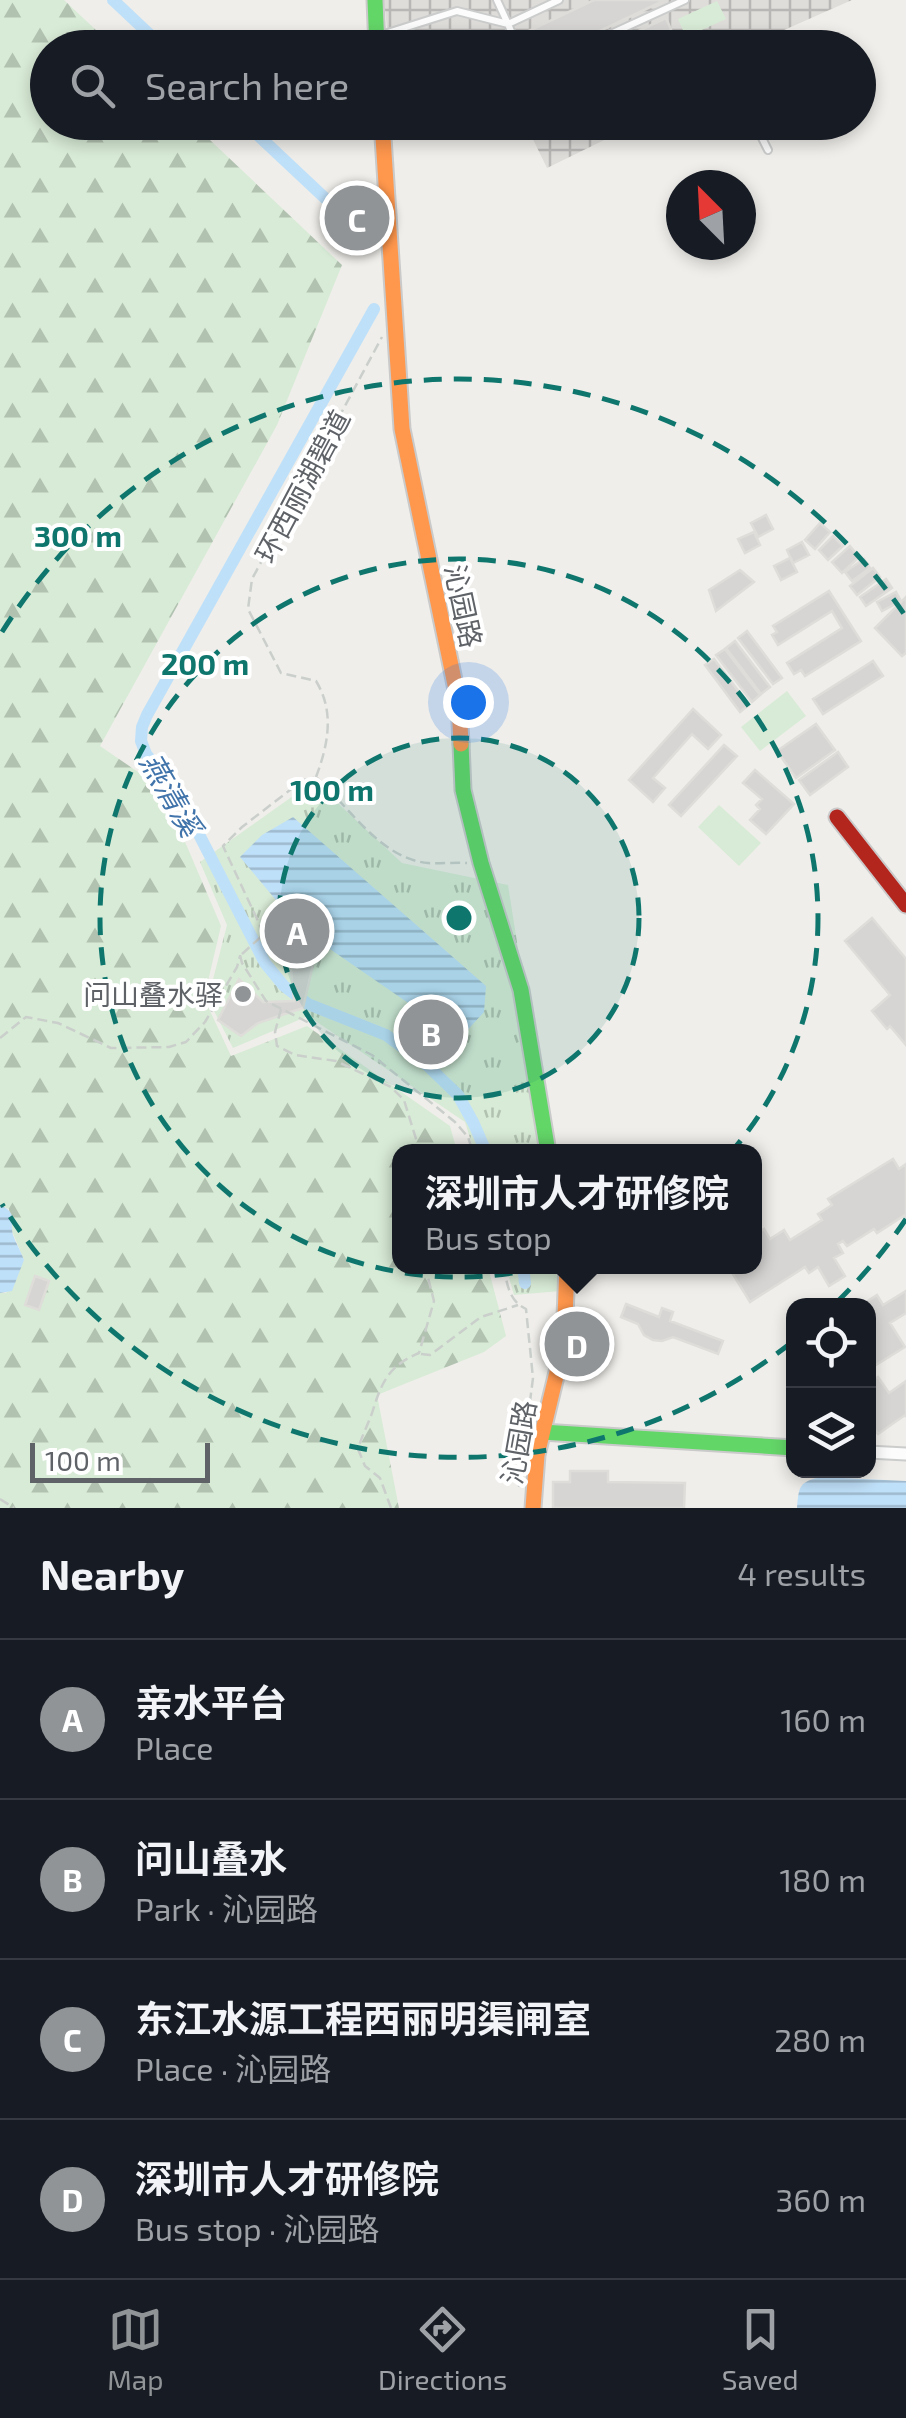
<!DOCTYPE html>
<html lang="en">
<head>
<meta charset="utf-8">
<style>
	body { margin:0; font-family:"Exo 2","Noto Sans SC",sans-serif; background:#20242c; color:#f1f3f6 }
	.controls { position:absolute; right:30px; bottom:30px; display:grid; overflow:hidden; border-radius:20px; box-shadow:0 5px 15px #0003 }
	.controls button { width:90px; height:90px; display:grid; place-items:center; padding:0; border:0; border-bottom:2px solid #363941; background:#171b24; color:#f1f3f6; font:50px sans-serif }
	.compass { position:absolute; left:666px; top:170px; width:90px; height:90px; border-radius:50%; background:#171b24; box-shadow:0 5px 15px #0003; rotate:336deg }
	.scale { position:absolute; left:30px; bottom:25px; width:180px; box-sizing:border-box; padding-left:10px; border:5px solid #5f6368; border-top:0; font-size:28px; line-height:35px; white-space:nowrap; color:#5f6368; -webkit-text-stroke:8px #fff; paint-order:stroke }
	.you { position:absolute; left:468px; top:702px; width:35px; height:35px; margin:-25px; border:8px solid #fff; border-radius:50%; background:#1a73e8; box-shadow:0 0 0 15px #1a73e833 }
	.badge { display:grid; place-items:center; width:65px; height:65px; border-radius:50%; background:#919496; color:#fff; font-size:32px; font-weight:700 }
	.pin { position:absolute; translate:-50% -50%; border:5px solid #fff; box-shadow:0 2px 10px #0006 }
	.popup { position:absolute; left:392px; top:1144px; width:370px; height:130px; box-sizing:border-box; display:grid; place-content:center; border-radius:20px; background:#171b24; filter:drop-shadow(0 2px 8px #0005); font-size:32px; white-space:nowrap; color:#9ea1a6 }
	.popup b { font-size:38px; color:#f1f3f6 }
	.popup::after { content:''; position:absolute; left:50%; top:100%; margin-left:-20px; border:20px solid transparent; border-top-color:#171b24 }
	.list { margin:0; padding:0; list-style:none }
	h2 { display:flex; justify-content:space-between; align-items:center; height:130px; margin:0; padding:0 40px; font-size:42px }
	h2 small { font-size:32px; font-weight:400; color:#9ea1a6 }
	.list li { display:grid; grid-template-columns:65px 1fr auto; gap:30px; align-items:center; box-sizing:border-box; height:160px; padding:0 40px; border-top:2px solid #363941 }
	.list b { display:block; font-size:38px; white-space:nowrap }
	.list p { margin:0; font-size:32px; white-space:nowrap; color:#9ea1a6 }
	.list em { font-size:32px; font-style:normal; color:#9ea1a6 }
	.icon { flex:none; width:55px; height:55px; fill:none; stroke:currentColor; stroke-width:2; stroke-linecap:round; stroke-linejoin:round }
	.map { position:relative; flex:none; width:906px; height:1508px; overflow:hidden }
	.search { position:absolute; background:#171b24; box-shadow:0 5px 15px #0003; left:30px; right:30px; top:30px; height:110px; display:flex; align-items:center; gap:25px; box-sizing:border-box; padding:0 35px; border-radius:55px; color:#9ea1a6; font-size:38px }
	.sheet { height:770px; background:#171b24 }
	nav { display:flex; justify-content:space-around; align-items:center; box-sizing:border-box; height:140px; border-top:2px solid #363941; background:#171b24; font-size:28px; color:#9ea1a6 }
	nav a { display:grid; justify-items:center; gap:5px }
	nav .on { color:#919496 }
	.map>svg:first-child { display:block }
	.industrial { fill:url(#industrial-grid) }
	.forest { fill:url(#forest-firs) }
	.park { fill:url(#park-tufts) }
	.pitch { fill:#d8ebd6 }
	.water { fill:url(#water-rules) }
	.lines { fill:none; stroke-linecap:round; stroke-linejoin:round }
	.canal { stroke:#bfe0f9; stroke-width:12 }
	.building { fill:#d6d5d3; stroke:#deddd9; stroke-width:2.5 }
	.lane-casing { stroke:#cbcccc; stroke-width:10 }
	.street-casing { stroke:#cbcccc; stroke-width:15 }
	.fast-casing { stroke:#cacacb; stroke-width:19 }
	.slow-casing { stroke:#cacacb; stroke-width:19 }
	.jam-casing { stroke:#cacacb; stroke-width:19 }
	.path { stroke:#cacfcc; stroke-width:2.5; stroke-dasharray:10 5; stroke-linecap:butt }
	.lane { stroke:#fdfcfc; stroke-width:6 }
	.street { stroke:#fdfcfc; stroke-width:11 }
	.fast { stroke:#63d668; stroke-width:15 }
	.slow { stroke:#ff974d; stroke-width:15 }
	.jam { stroke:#b3261e; stroke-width:15 }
	.ring { fill:none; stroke:#0f766e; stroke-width:5; stroke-dasharray:18 12 }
	.poi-dot { fill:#919496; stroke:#fff; stroke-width:4 }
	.labels { text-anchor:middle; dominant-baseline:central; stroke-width:8; stroke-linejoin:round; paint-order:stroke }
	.street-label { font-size:28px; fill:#5f6368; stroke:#fff }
	.poi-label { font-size:28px; fill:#5f6368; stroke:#fff; text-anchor:end }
	.water-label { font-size:30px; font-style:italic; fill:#4174aa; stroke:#fff }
	.centre { fill:#0f766e; stroke:#fff; stroke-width:5 }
	.ring-label { font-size:30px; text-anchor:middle; font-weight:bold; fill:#0f766e; stroke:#fff; stroke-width:8; stroke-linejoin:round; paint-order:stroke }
</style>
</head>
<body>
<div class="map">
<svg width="906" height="1508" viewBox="0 0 906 1508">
	<defs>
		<pattern id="industrial-grid" width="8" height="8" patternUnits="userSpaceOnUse" patternTransform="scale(2.5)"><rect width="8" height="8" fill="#dfddda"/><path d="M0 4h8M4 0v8" fill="none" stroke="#b8b7b5"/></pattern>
		<pattern id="forest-firs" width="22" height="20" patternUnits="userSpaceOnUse" patternTransform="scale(2.5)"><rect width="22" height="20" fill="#d8ebd6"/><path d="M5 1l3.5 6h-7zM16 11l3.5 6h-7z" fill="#b2c2b1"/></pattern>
		<pattern id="park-tufts" width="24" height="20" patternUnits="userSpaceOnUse" patternTransform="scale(2.5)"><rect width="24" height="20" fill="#d8ebd6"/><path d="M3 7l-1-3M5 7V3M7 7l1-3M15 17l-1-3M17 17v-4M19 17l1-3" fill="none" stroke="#b2c2b1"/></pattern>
		<pattern id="water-rules" width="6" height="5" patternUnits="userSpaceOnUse" patternTransform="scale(2.5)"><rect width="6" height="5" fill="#bfe0f9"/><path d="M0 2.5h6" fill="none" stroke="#9eb9cd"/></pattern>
	</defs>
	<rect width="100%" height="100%" fill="#efeeea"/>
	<path class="industrial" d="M384 0H852L743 48 389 47Z
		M525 123H639L547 168Z"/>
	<path class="forest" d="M0 0H64L114 47 48 48V122L192 123 342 265 277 425 100 746 141 774 165 795 221 926 204 998 231 1056 307 1026 450 1126 457 1151 400 1152V1266L488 1267 506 1336 484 1352 377 1395 399 1508H0V1293H6L24 1260 12 1231 9 1209 0 1205Z"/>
	<path class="park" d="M314 781 402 863 508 885 550 1151H474L465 1122 308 1016 233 1048 208 999 227 925 200 862Z
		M506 1267H569L572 1290 514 1295Z"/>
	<path class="pitch" d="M717 1 726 19 686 37 678 19Z
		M787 691 806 716 760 751 741 727Z
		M719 805 761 843 739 866 698 827Z"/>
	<path class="water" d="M293 817 486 986 484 1012 462 1036 414 1007 327 947 290 917 240 857 262 835Z
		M0 1205C19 1214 9 1219 13 1235 16 1243 21 1252 24 1260L12 1291 0 1293Z
		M821 1477 906 1481V1508H797C799 1486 799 1482 821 1477Z"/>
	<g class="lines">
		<path class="canal" d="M113 0 164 48
			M244 122 344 216
			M374 309 147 715 142 727 141 741 146 754 172 787 187 811 265 963 284 986 308 1004 386 1035 428 1066 458 1095 474 1124 486 1152
			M523 1266 525 1283"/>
	</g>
	<path class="building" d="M594 0H665L564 48H526L520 35Z
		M666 18 679 48H603Z
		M358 208 367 216 357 228 348 221Z
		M766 515 773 529 758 537 751 523Z
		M820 523 830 532 815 549 805 540Z
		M754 532 760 545 745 553 738 539Z
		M833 536 843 546 828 560 819 550Z
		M802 542 809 555 793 563 787 550Z
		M850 546 859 557 842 573 832 562Z
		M790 558 797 572 781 580 774 566Z
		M864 559 870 568 852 581 845 572Z
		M873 568 880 577 857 595 850 586Z
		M740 570 754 582 716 611 709 590Z
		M886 579 892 588 866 606 860 597Z
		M829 591 861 641 805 676 801 670 794 674 787 663 842 628 832 611 778 645 772 635 777 632 773 626Z
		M896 592 901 601 882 611 877 602Z
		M906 597V653L902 656 875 628Z
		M747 631 782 678 773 684 738 638Z
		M735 641 770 687 761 694 726 648Z
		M725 649 760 695 752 702 716 655Z
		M714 659 749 705 740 712 705 665Z
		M873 661 883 676 823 714 813 699Z
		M693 709 721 735 708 749 692 734 653 778 665 788 653 802 629 780Z
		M816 724 835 750 796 778 777 751Z
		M724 745 737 756 681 816 669 805Z
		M838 752 848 767 810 795 799 780Z
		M755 770 794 804 766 834 750 820 760 809 756 805 762 799 743 783Z
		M872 918 906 959V1045L890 1026 887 1029 872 1011 890 995 845 941Z
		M289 948 314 960 303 1008 258 1023 241 1036 218 1020 239 979 263 1002 294 1001Z
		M893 1159 899 1169 906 1164V1218L905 1215 877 1233 874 1229 847 1246 843 1241 838 1244 843 1253 834 1258 845 1276 829 1286 818 1267 809 1273 805 1267 750 1302 728 1266H754V1235L764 1229 770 1239 784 1230 790 1240 822 1220 818 1214 832 1205 828 1199Z
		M35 1276 49 1281 39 1310 25 1305Z
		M906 1291V1313L890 1323 905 1347 871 1368 868 1364V1306H860L877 1295 883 1305Z
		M626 1304 659 1317 662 1308 673 1312 670 1321 723 1341 718 1354 673 1337 662 1341 653 1340 644 1335 638 1324 621 1317Z
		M878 1377 889 1393 906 1381V1417L905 1415 878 1434 868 1419V1384Z
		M570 1471H608V1482L685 1483 684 1508H553V1482H570Z"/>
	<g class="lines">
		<g class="lane-casing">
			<path id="lane" d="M497 0 508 24 559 0
				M378 36 457 11 508 24 518 48
				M580 48 685 0
				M552 122 554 126 573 133 594 122
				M754 122 768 150"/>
		</g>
		<g class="street-casing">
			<path id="street" d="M868 1452 906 1454"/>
		</g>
		<g class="fast-casing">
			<path id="fast" d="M375 0 377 48
				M461 744 463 790 481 863 521 990 548 1152
				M542 1432 794 1448"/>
		</g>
		<g class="slow-casing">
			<path id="slow" d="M382 122 402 429 459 704 461 744
				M533 1508 537 1455 564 1343 567 1266"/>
		</g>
		<g class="jam-casing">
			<path id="jam" d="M837 817 906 905"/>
		</g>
		<path class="path" d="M316 777C328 745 335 712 316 681L281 673 248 609 252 579 382 337
			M317 778C349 807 381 859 428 863 441 864 454 862 467 863
			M242 954 264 934 223 846 242 827 303 780 314 778
			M240 955 242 963 266 1001 372 1055 455 1122 468 1137 473 1152
			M281 1009 275 1032 277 1046 295 1055 336 1061 391 1087 404 1100 420 1152
			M0 1038 26 1017 58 1023 111 1048 169 1047 186 1042 205 1022 237 967 240 956
			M503 1266C508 1285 508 1300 526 1309L533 1378 519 1487
			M421 1354 430 1355 481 1317 518 1305
			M0 1499 14 1508
			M391 1508 380 1478 365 1466 358 1449C362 1435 369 1423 373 1410 382 1381 390 1365 419 1353L434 1301 425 1266"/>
		<use href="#lane" class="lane"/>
		<use href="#street" class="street"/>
		<use href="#fast" class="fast"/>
		<use href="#slow" class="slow"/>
		<use href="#jam" class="jam"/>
	</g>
	<circle cx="459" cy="918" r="180" fill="#0f766e" fill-opacity=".12"/>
	<g class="ring">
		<circle cx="459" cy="918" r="180"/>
		<circle cx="459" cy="918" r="359"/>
		<path d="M906 1219A539 539 0 0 1 837 1302M791 1343A539 539 0 0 1 2 1204M2 632A539 539 0 0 1 906 617"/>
	</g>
	<circle class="poi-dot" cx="243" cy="994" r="10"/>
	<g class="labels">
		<g class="street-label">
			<text transform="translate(302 486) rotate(-62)">环西丽湖碧道</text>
			<text transform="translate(464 606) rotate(78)">沁园路</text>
			<text transform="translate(518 1442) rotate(-80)">沁园路</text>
		</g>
		<g class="poi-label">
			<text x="223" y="994">问山叠水驿</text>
		</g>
		<g class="water-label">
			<text transform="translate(172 794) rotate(60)">燕清溪</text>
		</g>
	</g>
	<circle cx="459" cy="918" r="15" class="centre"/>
	<g class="ring-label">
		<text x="78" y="547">300 m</text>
		<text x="205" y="675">200 m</text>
		<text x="332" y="801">100 m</text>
	</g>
</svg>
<div class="controls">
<button><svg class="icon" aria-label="locate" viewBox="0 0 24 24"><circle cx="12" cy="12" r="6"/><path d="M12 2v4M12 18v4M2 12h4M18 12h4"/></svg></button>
<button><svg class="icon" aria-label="layers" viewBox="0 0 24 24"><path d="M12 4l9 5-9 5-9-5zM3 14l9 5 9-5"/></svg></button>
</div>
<svg class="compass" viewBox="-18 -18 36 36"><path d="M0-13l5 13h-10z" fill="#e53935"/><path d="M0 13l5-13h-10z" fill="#9ea1a6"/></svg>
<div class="scale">100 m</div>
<div class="you"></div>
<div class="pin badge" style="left:297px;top:931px">A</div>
<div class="pin badge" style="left:431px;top:1032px">B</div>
<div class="pin badge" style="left:357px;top:218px">C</div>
<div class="pin badge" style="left:577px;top:1344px">D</div>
<div class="popup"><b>深圳市人才研修院</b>Bus stop</div>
<div class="search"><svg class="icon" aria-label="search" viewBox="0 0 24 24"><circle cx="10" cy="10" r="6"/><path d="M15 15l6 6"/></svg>Search here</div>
</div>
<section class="sheet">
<h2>Nearby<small>4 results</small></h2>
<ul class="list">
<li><span class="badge">A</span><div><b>亲水平台</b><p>Place</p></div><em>160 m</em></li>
<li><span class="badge">B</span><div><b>问山叠水</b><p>Park · 沁园路</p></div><em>180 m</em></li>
<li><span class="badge">C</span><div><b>东江水源工程西丽明渠闸室</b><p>Place · 沁园路</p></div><em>280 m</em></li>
<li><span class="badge">D</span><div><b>深圳市人才研修院</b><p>Bus stop · 沁园路</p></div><em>360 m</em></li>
</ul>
</section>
<nav>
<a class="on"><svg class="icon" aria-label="map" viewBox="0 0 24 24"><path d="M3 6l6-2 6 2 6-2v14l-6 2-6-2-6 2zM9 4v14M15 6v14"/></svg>Map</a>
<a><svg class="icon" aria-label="directions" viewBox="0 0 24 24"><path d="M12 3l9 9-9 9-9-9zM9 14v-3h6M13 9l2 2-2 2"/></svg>Directions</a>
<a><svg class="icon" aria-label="saved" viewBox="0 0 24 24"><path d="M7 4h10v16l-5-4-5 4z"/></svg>Saved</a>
</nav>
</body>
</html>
